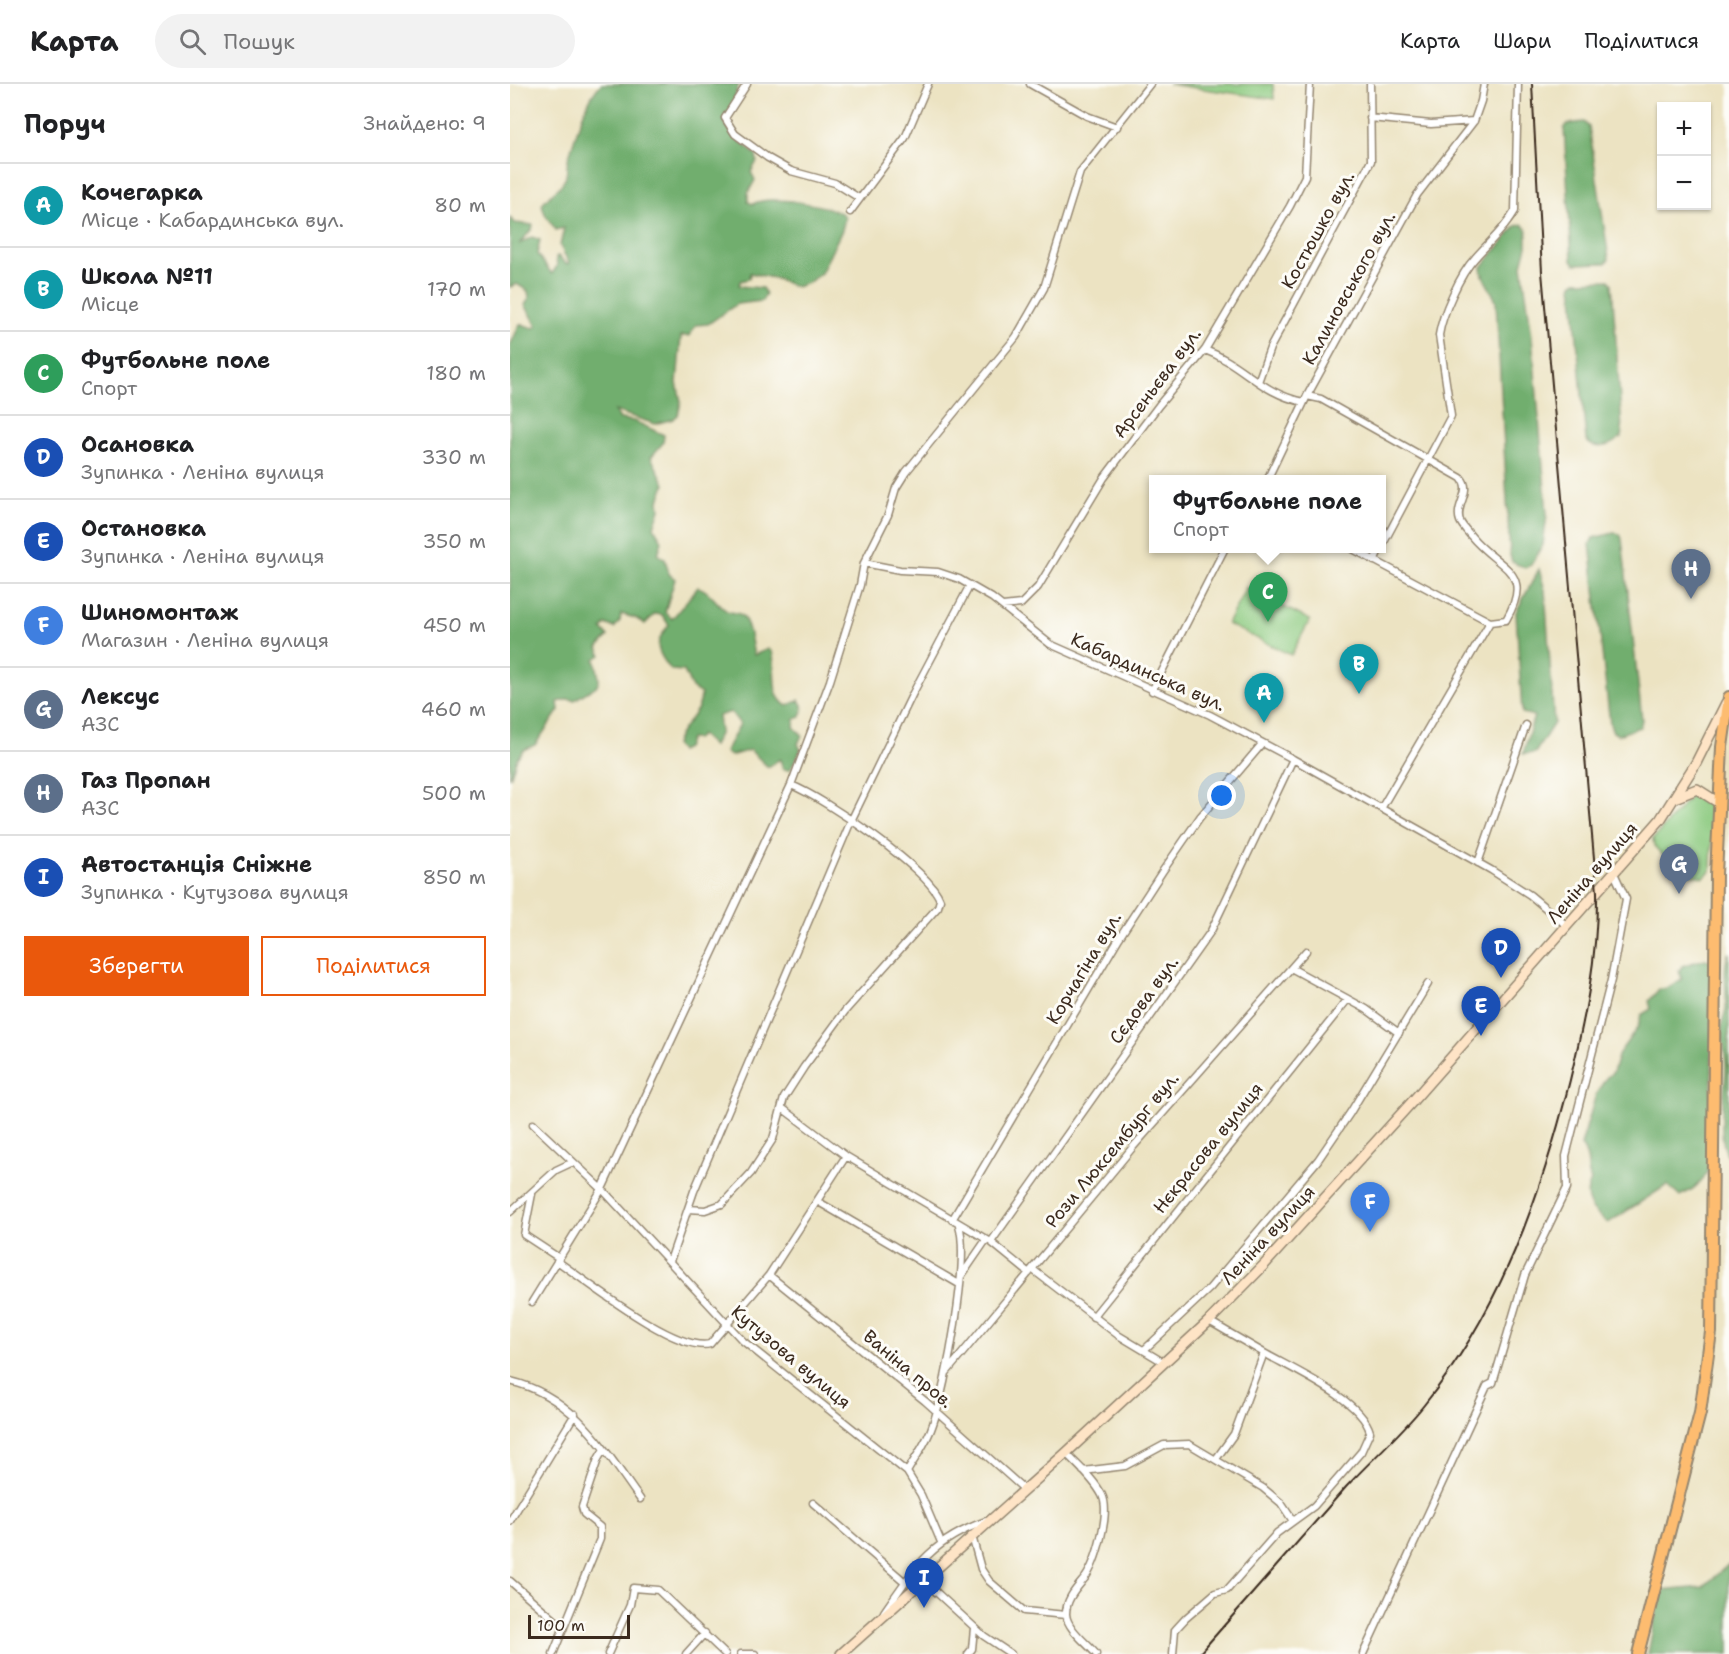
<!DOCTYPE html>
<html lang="uk">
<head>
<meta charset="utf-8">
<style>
	body { margin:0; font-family:"Shantell Sans",sans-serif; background:#f2f2f2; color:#202124 }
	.controls { position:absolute; right:18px; top:18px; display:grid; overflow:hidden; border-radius:0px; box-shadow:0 2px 4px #0004 }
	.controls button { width:54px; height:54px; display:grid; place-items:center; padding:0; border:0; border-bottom:2px solid #e0e0e0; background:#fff; color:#202124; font:30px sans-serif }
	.scale { position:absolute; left:18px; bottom:15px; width:102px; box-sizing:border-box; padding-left:6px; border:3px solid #3b2a1e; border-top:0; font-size:16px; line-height:21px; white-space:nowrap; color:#3b2a1e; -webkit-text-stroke:4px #fdfcf7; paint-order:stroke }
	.you { position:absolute; left:712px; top:712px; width:21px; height:21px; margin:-15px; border:4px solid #fff; border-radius:50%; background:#1a73e8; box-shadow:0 0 0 9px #1a73e833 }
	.badge { display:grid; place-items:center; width:39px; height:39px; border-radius:50%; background:#ea580c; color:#fff; font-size:20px; font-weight:700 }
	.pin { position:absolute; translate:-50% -50px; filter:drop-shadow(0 2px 3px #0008) }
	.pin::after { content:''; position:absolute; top:32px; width:21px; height:18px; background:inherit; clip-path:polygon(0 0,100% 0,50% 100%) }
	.popup { position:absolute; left:639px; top:391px; width:237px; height:78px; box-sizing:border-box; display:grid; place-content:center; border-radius:0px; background:#fff; filter:drop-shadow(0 2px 4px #0005); font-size:20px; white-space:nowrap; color:#757577 }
	.popup b { font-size:22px; color:#202124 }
	.popup::after { content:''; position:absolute; left:50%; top:100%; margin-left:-12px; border:12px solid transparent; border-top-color:#fff }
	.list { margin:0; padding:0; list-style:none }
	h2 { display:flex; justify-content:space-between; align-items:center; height:78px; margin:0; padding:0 24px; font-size:26px }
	h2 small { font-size:20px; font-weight:400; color:#757577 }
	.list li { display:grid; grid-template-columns:39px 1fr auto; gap:18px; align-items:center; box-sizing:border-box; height:84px; padding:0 24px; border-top:2px solid #e0e0e0 }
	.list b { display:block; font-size:22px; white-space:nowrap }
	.list p { margin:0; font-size:20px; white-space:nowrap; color:#757577 }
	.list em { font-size:20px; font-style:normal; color:#757577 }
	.actions { display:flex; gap:12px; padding:18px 24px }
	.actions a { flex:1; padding:14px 0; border:2px solid #ea580c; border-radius:0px; text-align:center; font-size:21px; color:#ea580c }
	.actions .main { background:#ea580c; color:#fff }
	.icon { flex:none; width:33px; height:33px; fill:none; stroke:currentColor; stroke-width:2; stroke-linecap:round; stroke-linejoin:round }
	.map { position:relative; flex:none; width:1219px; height:1570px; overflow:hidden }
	header { display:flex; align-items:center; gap:36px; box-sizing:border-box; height:84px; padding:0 30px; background:#fff; border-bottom:2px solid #e0e0e0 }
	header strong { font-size:28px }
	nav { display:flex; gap:33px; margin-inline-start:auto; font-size:21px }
	.search { width:420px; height:54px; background:#f2f2f2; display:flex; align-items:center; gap:15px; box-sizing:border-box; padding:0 21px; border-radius:33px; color:#757577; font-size:22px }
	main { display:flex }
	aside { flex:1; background:#fff }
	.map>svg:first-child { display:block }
	.green { fill:#8cca80; stroke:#647a4f; stroke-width:1.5 }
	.forest { fill:#71ae6e; stroke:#566c46; stroke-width:1.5 }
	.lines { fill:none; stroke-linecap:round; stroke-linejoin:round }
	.minor-casing { stroke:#948670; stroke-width:9 }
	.secondary-casing { stroke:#948670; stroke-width:12 }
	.primary-casing { stroke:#948670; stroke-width:14 }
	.minor { stroke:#fff; stroke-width:6 }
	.secondary { stroke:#fee4c6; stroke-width:9 }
	.primary { stroke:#fdbc70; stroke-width:10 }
	.rail { stroke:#3b2a1e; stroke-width:2 }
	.labels { text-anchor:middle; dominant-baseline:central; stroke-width:6; stroke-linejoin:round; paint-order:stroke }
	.street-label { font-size:18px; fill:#3b2a1e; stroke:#fdfcf7 }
</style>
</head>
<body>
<header>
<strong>Карта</strong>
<div class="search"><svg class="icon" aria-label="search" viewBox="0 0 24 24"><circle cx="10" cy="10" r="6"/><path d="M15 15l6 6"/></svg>Пошук</div>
<nav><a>Карта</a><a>Шари</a><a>Поділитися</a></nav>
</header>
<main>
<aside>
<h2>Поруч<small>Знайдено: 9</small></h2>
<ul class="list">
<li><span class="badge" style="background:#0f9aa8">A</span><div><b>Кочегарка</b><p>Місце · Кабардинська вул.</p></div><em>80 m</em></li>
<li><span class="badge" style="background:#0f9aa8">B</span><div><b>Школа №11</b><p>Місце</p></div><em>170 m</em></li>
<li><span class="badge" style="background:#2e9e5b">C</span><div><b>Футбольне поле</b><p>Спорт</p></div><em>180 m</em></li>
<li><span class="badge" style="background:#1a4fb4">D</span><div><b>Осановка</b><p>Зупинка · Леніна вулиця</p></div><em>330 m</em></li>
<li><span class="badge" style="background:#1a4fb4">E</span><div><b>Остановка</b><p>Зупинка · Леніна вулиця</p></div><em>350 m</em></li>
<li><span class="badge" style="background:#3f7fe0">F</span><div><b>Шиномонтаж</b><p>Магазин · Леніна вулиця</p></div><em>450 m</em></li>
<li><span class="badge" style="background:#5c6f8a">G</span><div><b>Лексус</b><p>АЗС</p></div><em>460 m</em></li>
<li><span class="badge" style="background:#5c6f8a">H</span><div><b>Газ Пропан</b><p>АЗС</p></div><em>500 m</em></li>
<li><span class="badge" style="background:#1a4fb4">I</span><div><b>Автостанція Сніжне</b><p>Зупинка · Кутузова вулиця</p></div><em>850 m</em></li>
</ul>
<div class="actions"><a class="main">Зберегти</a><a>Поділитися</a></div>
</aside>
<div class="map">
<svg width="1219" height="1570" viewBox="0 0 1219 1570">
	<rect width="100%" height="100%" fill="#fdfcf7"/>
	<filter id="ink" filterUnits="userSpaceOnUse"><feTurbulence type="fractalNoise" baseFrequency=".0167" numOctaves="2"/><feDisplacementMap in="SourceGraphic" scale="12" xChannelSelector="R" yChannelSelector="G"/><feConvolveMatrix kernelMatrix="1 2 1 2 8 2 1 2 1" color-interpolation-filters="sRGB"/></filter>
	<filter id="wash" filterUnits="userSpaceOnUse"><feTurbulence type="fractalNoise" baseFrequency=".008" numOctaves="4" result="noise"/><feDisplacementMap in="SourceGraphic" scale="24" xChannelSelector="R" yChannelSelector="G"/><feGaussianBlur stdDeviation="1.35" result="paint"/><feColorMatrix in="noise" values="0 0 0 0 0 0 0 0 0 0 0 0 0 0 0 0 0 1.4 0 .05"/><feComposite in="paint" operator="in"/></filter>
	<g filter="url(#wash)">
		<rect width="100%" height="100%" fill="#ece3c2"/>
		<path class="green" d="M658 0H763L764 15Z
			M736 504 800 536 781 571 717 540Z
			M1181 712 1203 717 1201 786 1194 793 1170 789 1144 762 1143 755Z"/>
		<path class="forest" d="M91 0H229L225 13 227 17 213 36 222 50 246 71 247 77 241 88 245 96 238 109V118L243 120C259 110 316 121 333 130L335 134 332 146 311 189 298 199 286 203 267 195 240 189 239 195 230 197 229 202 252 204 256 210 252 217 227 220 198 240 186 241 179 252H171L167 299 171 318 168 331 163 335 145 340 105 327 110 335 124 337 154 351 153 359 141 373 155 400 149 416 150 425 144 443 152 457 148 470 155 475 159 490 165 495 155 528 162 535 188 503C200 506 206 520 217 527 224 530 229 527 234 534 241 545 241 559 244 571L258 565 262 568C268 584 258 611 277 622L289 616 293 623 291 633 285 635 284 643 292 651 288 660 291 666 280 686 273 685 270 675 258 683 240 666 220 672 215 668 230 640 221 628 208 632 210 648 203 662 191 651 186 655H180L176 664 170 667 165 661C170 641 192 630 191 610L182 604 174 587 161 586C147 568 142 560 159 541L152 531 145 530 135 540 125 534 111 530 110 537 104 544 96 540 92 545 98 552 88 564 91 571 85 575C93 608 90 597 65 616L58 615 48 618 49 626 25 661 13 666 7 674 0 694V262L10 240 24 244 27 241 15 221 19 214 18 207 7 200 0 203V134L5 139 23 141 22 145 9 160 22 153 30 156 27 170 42 190 47 182 46 173 48 172 56 180 59 179 50 162 54 144 46 146C39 136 34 132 32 120 38 111 50 105 55 95 58 89 56 79 59 72 67 49 74 18 91 0Z
			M1074 38 1079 43 1099 175 1096 179 1065 180 1062 176 1054 44 1057 40Z
			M1012 140 1017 145V162L1012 181 1022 252 1037 430 1033 461 1021 481 1015 484 1002 478 1000 471 986 218C982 205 972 196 971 184L1006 142Z
			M1099 196 1102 200 1112 346 1111 353C1101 362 1085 368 1076 356L1062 200 1066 197Z
			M1104 449 1110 450 1112 455 1132 636 1130 643 1108 651 1103 648 1100 640 1080 460 1083 454Z
			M1029 485 1035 506 1044 639 1025 669 1013 670 1024 632 1012 629 1006 528Z
			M1219 868V1074C1205 1055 1216 1005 1216 982 1216 969 1211 955 1212 941 1212 935 1216 929 1216 923 1217 905 1212 885 1219 868Z
			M1195 875 1203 878 1201 1082C1193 1097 1185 1106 1169 1112L1157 1101 1098 1139C1082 1128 1071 1116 1081 1097 1075 1084 1082 1078 1071 1061L1086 1010 1096 994 1103 988 1109 969 1128 943 1131 931 1141 925 1139 917 1149 905H1155L1172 895 1169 887 1172 882Z
			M1219 1480V1570H1138L1150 1507 1193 1503Z"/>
	</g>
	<g filter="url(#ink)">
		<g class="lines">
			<g class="minor-casing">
				<path id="minor" d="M237 0 215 34 225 50 258 74 281 87 325 99 349 114
					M520 0 577 32 607 43
					M860 34 921 40 964 37
					M340 128 395 54 418 0
					M695 266C733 280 751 310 794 318
					M748 298 760 264 861 77 860 0
					M797 312 811 315 951 394C963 407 944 422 950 437 952 442 957 447 961 452 989 486 1025 486 996 536L980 538 872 723
					M757 396 797 312 907 111 964 37 971 17 974 0
					M872 462 941 332 929 251C932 231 950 190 965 174 979 158 994 146 1005 127L1008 0
					M841 464 980 538
					M864 477 870 464
					M354 479 390 486 428 488 449 495 482 514 540 560 700 631 783 675 981 786 1020 811 1057 842
					M493 522 511 520 528 503 594 394 649 321 695 266 780 122 795 92 800 0
					M642 607 715 464
					M968 779 1016 641
					M781 884 856 925 889 949
					M272 1024 336 1072 481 1158 519 1189
					M23 1040 92 1105 233 1257 397 1388 411 1411 431 1458
					M22 1110 14 1151 49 1174
					M307 1117 449 1200
					M178 1125 195 1126 212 1120 241 1089 263 1055 274 1014 294 983 335 927 428 823 430 816C419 785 314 714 281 701
					M0 1128 46 1086 63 1078
					M442 1136 609 854 652 788 690 733 752 660
					M481 1158 701 847 783 675
					M47 1177C78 1198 166 1269 200 1260L259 1191 336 1072
					M160 1177 184 1107 341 737 403 609 460 501
					M522 1185 608 1251 653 1278
					M259 1191 415 1317 515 1406
					M452 1191 476 1156
					M22 1218 92 1105 281 701 320 597 350 501 354 479 378 431 386 404 396 388 506 253 534 204 570 88 640 0
					M583 1233 838 915
					M699 1237 754 1269
					M634 1266 700 1204 808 1076 840 1029 918 900
					M436 1289 623 1063 796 867
					M0 1297C64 1312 94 1365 130 1415
					M556 1369C568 1382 584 1395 592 1411 601 1428 586 1479 575 1494 566 1505 556 1515 556 1530 557 1545 577 1559 586 1570
					M573 1387 615 1382 654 1361 679 1360 753 1404 771 1419 783 1437
					M397 1388C406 1372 418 1357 423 1340 436 1302 460 1177 449 1141
					M303 1419 395 1498
					M0 1437 65 1330
					M462 1452 471 1485 479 1497 514 1527 556 1531
					M413 1496 474 1552 501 1570
					M0 1497 53 1543
					M374 1528C406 1482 421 1457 476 1437
					M43 1570 90 1455V1443L74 1430 72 1423 88 1375 94 1365
					M98 1570 120 1521 123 1504 148 1506 215 1570
					M176 1570 195 1549
					M231 1570H245
					M458 1570 462 1565 464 1544
					M663 1570 665 1546 676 1534 705 1509 717 1506 767 1449 804 1422 851 1368 860 1348C852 1316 782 1285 754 1269L724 1350 706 1375
					M853 1570 977 1302 983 1299 1015 1191 1057 1104 1056 1072 1101 896 1116 815 1104 789"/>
			</g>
			<g class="secondary-casing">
				<path id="secondary" d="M1167 713 1187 705 1209 719
					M331 1570 556 1369 699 1237 754 1181 901 1019 1150 736 1186 679 1216 619"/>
			</g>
			<g class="primary-casing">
				<path id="primary" d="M1128 1570 1190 1329 1201 1248 1206 791 1212 663 1219 613"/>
			</g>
			<use href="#minor" class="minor"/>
			<use href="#secondary" class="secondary"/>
			<use href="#primary" class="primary"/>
			<path class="rail" d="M689 1570C738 1514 787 1459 836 1403 862 1375 891 1350 914 1321 990 1227 1031 1112 1060 996 1075 934 1088 872 1087 808L1032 188 1022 0"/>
		</g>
	</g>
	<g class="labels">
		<g class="street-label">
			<text transform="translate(808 146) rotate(-61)">Костюшко вул.</text>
			<text transform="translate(839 204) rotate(-61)">Калиновського вул.</text>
			<text transform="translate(647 299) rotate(-53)">Арсеньєва вул.</text>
			<text transform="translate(638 588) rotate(24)">Кабардинська вул.</text>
			<text transform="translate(1082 789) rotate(-49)">Леніна вулиця</text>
			<text transform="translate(574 884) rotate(-59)">Корчагіна вул.</text>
			<text transform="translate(634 916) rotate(-54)">Сєдова вул.</text>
			<text transform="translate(698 1064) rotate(-51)">Нєкрасова вулиця</text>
			<text transform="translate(602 1066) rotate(-50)">Рози Люксембург вул.</text>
			<text transform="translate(758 1151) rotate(-47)">Леніна вулиця</text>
			<text transform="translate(281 1273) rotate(40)">Кутузова вулиця</text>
			<text transform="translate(398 1285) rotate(40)">Ваніна пров.</text>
		</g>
	</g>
</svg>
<div class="controls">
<button>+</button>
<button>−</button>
</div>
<div class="scale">100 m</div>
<div class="you"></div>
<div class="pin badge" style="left:754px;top:639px;background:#0f9aa8">A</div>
<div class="pin badge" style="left:849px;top:610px;background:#0f9aa8">B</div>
<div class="pin badge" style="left:758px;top:538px;background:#2e9e5b">C</div>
<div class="popup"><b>Футбольне поле</b>Спорт</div>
<div class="pin badge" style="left:991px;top:894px;background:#1a4fb4">D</div>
<div class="pin badge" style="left:971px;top:952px;background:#1a4fb4">E</div>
<div class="pin badge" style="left:860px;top:1148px;background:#3f7fe0">F</div>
<div class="pin badge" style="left:1169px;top:810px;background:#5c6f8a">G</div>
<div class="pin badge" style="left:1181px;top:515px;background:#5c6f8a">H</div>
<div class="pin badge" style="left:414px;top:1524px;background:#1a4fb4">I</div>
</div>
</main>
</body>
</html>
